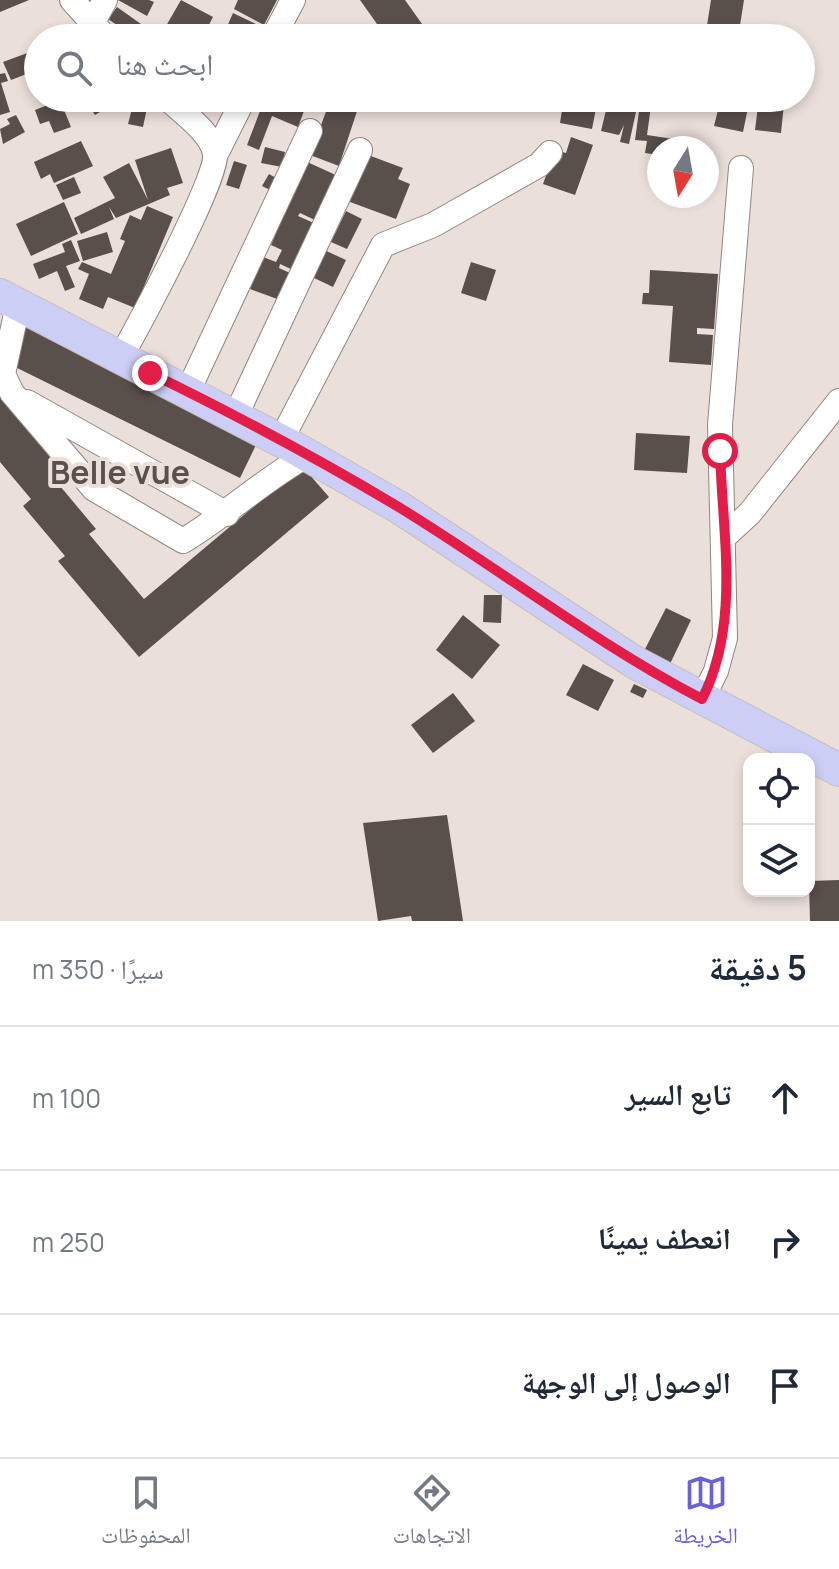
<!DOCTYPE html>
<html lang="ar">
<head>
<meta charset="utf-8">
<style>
	body { margin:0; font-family:Manrope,"Noto Naskh Arabic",sans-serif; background:#f6f6f7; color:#1f2937; direction:rtl }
	.controls { position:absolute; right:24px; bottom:24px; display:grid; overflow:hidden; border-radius:16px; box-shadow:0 4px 12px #0003 }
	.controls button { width:72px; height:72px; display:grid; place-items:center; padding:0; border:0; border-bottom:2px solid #e0e1e3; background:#fff; color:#1f2937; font:40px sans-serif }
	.compass { position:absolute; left:647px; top:136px; width:72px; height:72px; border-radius:50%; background:#fff; box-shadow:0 4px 12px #0003; rotate:191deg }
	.stop { position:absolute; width:24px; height:24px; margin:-18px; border:6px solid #e11d48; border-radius:50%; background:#fff }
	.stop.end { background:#e11d48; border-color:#fff; box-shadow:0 2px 8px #0008 }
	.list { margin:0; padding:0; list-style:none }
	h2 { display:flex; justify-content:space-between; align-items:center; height:104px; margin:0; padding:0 32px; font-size:34px }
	h2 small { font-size:26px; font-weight:400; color:#747a83 }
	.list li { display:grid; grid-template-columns:52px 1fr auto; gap:24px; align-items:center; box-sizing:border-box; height:144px; padding:0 32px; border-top:2px solid #e0e1e3 }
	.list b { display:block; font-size:30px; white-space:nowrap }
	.list em { font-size:26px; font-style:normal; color:#747a83 }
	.icon { flex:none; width:44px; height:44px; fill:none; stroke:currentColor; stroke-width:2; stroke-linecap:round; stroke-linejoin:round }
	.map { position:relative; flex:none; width:839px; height:921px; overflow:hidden; direction:ltr }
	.search { position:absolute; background:#fff; box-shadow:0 4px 12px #0003; left:24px; right:24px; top:24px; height:88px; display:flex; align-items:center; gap:20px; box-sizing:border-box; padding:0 28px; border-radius:44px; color:#747a83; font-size:30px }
	.sheet { height:536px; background:#fff }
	nav { display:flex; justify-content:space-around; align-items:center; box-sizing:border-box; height:112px; border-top:2px solid #e0e1e3; background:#fff; font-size:22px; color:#747a83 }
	nav a { display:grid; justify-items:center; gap:4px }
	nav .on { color:#6761da }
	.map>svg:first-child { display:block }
	.building { fill:#594f4b }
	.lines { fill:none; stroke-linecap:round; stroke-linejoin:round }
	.minor-casing { stroke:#918782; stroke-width:26 }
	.major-casing { stroke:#c2c0bf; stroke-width:34 }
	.minor { stroke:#fff; stroke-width:24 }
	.major { stroke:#cccef5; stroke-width:32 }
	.route { stroke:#e11d48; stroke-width:10 }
	.labels { text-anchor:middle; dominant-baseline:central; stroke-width:8; stroke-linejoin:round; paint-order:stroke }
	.quarter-label { font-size:32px; font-weight:bold; fill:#5a504c; stroke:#ebdfda }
</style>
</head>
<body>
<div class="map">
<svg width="839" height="921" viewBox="0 0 839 921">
	<rect width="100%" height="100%" fill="#ebdfda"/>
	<path class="building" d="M0 0H29L0 12Z
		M118 0H149L154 2 147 16Z
		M181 0 213 17 202 38H159Z
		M238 0H277L264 25 234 9Z
		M360 0H405L432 38H387Z
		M711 0H744L738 38H705Z
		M117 7 148 29 142 38H136L108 19Z
		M233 13 256 24 250 38H222Z
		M30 52 37 70 11 80 3 62Z
		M5 73 8 81 1 83 10 112 0 115V74Z
		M66 98H123L95 115 85 99 78 103 75 99 74 112 65 111Z
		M265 98H309L298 127 272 116 259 150 247 145Z
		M331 98H357L360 102 339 166 310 155Z
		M545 98H598L592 129 560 123 562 110 544 107Z
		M614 98H639L629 144 620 142 624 125 619 135 601 131 607 106H612Z
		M665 98H690L687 109 663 104Z
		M721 98 749 103 743 132 714 126Z
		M759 98H794L793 105 784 104 781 133 755 130Z
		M60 100 71 127 54 133 49 121 40 124 35 110Z
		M640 104 651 106 647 135 673 139 672 148H659V155L645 153 647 141 635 140Z
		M133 105 147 108 143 127 128 124Z
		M16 115 25 132 3 144 0 129 10 124 7 119Z
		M571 137 593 145 575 195 543 184 555 150 566 153Z
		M81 141 93 166 54 183 50 174 41 179 34 162Z
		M265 147 285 152 282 167 261 163Z
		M171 148 183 183 167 188 170 195 116 218 109 207 114 219 81 234 74 218 115 198 103 177 129 163 148 200 135 160Z
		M360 152 403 168 398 179 410 184 396 219 342 199Z
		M234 161 247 165 239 189 226 185Z
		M305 161 338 176 317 221 300 213 298 216 316 224 295 271 280 264 279 268 290 273 280 300 250 289 263 257 276 262 282 250 271 245 282 219 279 217Z
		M269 174 276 178 270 190 262 186Z
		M74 177 81 193 63 200 56 185Z
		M64 202 78 234 31 256 16 224Z
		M147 206 173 217 135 308 108 297 103 309 79 299 89 274 78 269 82 262 111 274 125 241 120 239 130 215 141 220Z
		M346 211 362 219 347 249 331 242Z
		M107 232 113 252 83 261 77 241Z
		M71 240 80 261 66 266 75 287 65 291 57 271 39 279 33 264 65 252 62 244Z
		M322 249 346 260 333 287 310 276Z
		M471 262 496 270 486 301 461 293Z
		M650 270 718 274 714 329 697 328V334L713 335 711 365 669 362 673 306 642 304 643 293H649Z
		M27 327 258 441 240 478 9 364Z
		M0 396 63 473 55 480 96 529 89 534 144 599 302 466 329 497 139 657 58 561 65 556 23 506 31 499 0 462Z
		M636 433 690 436 687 473 634 470Z
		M484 595H502L501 623 483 622Z
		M666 608 691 620 669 666 643 653Z
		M463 615 500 645 472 679 436 650Z
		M583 664 614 680 598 711 566 695Z
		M634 684 647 690 643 698 630 692Z
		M453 693 475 721 433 753 411 725Z
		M447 815 463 921H412L411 916 378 921 363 823Z
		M839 880V921H810L809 881Z"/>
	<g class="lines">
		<g class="minor-casing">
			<path id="minor" d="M72 0 106 38
				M92 24 105 0
				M273 38 293 0
				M215 156 244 98
				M18 305 3 374 12 393 94 489 183 541C226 515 263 480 306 456
				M121 357C137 328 219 177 215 154 212 133 182 112 167 98
				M188 391 310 131
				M27 402 227 514
				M236 415 360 150
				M281 440 383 245 433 225 539 165 550 153
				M723 538 750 513 839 401
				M702 699 716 671 725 638 720 425 741 168"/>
		</g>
		<g class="major-casing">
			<path id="major" d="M0 295 293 447 400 508 634 662 839 770"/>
		</g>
		<use href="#minor" class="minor"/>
		<use href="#major" class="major"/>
	</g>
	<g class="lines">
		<path class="route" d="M150 373C234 414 317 458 397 506 500 569 595 643 702 699 741 623 722 533 720 451"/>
	</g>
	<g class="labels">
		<g class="quarter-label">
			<text x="120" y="472">Belle vue</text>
		</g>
	</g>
</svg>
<div class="controls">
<button><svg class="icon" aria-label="locate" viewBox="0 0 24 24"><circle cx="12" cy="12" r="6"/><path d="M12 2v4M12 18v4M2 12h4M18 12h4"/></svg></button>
<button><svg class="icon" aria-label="layers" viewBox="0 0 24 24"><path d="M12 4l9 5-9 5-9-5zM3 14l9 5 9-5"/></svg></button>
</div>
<svg class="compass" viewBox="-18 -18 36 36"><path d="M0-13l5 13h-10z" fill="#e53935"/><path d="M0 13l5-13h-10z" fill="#747a83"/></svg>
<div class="stop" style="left:720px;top:451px"></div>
<div class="stop end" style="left:150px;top:373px"></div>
<div class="search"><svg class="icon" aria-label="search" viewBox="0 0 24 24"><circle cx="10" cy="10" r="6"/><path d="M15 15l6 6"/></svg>ابحث هنا</div>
</div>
<section class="sheet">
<h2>5 دقيقة<small>سيرًا · 350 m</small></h2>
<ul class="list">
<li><svg class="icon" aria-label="ahead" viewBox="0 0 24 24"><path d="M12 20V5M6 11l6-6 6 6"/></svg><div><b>تابع السير</b></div><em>100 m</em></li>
<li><svg class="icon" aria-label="right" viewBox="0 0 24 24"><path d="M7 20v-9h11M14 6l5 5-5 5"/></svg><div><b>انعطف يمينًا</b></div><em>250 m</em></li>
<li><svg class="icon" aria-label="arrive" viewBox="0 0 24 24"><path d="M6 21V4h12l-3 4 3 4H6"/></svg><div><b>الوصول إلى الوجهة</b></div></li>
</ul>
</section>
<nav>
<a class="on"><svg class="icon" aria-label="map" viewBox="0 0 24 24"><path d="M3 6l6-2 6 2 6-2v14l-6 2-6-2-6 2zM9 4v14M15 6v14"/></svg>الخريطة</a>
<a><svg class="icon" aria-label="directions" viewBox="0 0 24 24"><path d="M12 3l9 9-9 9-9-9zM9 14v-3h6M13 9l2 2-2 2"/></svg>الاتجاهات</a>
<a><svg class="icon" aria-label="saved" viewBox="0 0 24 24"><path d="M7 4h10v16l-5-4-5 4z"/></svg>المحفوظات</a>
</nav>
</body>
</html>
